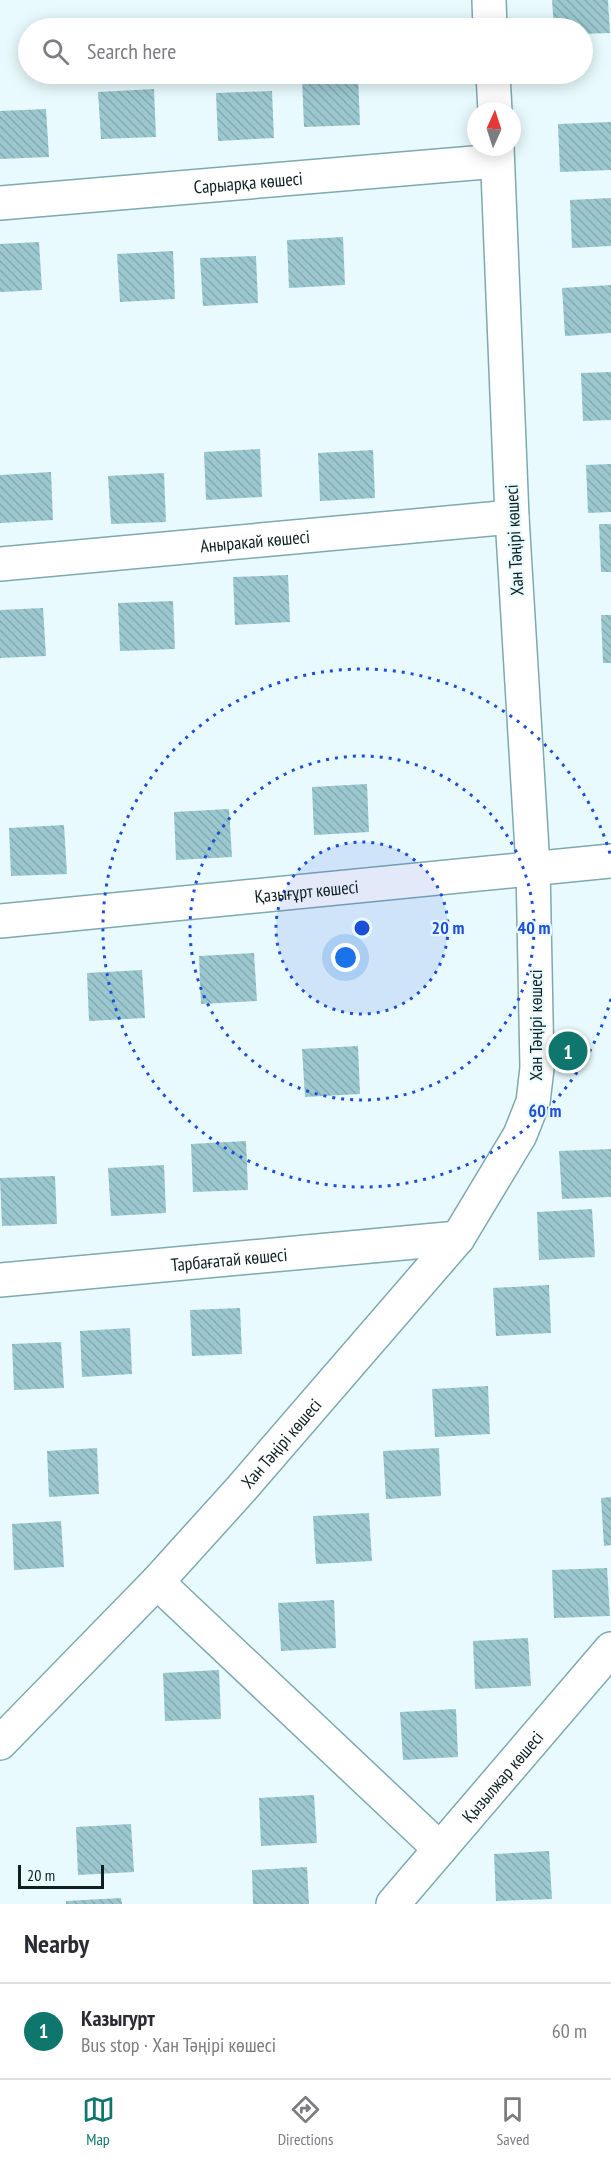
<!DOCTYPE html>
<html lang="en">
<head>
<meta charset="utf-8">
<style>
	body { margin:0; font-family:"PT Sans Narrow",sans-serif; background:#f7f7f7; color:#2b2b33 }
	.compass { position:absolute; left:467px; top:102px; width:54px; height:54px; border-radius:50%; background:#fff; box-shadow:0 3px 15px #0003; rotate:3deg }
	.scale { position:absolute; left:18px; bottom:15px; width:86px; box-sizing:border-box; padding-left:6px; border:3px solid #0d1f21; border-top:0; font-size:16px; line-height:21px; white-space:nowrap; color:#0d1f21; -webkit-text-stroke:4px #e8fafd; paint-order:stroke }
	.you { position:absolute; left:346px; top:958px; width:21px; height:21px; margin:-15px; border:4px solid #fff; border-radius:50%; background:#1a73e8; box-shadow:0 0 0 9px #1a73e833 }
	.badge { display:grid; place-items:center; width:39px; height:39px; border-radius:50%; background:#0f766e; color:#fff; font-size:20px; font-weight:700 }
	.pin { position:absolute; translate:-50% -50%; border:3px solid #fff; box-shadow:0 2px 6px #0006 }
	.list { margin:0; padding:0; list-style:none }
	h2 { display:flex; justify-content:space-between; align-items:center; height:78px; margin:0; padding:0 24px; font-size:26px }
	h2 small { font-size:20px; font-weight:400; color:#7c7c81 }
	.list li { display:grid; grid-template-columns:39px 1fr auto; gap:18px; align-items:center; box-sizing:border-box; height:96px; padding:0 24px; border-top:2px solid #e1e1e2 }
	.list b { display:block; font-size:22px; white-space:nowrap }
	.list p { margin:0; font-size:20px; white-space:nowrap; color:#7c7c81 }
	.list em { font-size:20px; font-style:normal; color:#7c7c81 }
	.icon { flex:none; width:33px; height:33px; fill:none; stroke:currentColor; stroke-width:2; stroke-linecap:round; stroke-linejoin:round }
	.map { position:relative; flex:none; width:611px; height:1904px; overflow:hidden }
	.search { position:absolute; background:#fff; box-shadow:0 3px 15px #0003; left:18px; right:18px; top:18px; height:66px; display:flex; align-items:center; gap:15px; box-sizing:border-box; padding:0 21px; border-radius:33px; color:#7c7c81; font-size:22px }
	.sheet { height:174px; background:#fff }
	nav { display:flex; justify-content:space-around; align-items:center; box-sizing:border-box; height:84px; border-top:2px solid #e1e1e2; background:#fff; font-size:16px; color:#7c7c81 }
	nav a { display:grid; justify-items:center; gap:3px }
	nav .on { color:#0f766e }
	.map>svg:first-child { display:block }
	.building { fill:url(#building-back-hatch) }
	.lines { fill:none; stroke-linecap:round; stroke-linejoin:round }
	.minor-casing { stroke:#7da9b0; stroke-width:36 }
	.minor { stroke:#fff; stroke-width:33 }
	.ring { fill:none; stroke:#1d4ed8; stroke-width:3; stroke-dasharray:3 6 }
	.labels { text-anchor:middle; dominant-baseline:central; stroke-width:4.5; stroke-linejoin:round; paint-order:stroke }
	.street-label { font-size:18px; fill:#0d1f21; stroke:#e8fafd }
	.centre { fill:#1d4ed8; stroke:#e8fafd; stroke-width:3 }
	.ring-label { font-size:18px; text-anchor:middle; font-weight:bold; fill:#1d4ed8; stroke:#e8fafd; stroke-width:4.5; stroke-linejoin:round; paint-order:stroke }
</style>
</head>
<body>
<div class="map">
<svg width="611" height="1904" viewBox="0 0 611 1904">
	<defs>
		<pattern id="building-back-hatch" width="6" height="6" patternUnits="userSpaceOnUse" patternTransform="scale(1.5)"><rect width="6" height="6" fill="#9bc8cf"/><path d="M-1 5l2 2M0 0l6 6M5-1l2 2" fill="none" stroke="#84abb1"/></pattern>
	</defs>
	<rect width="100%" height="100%" fill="#e8fafd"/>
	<path class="building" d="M552 0H608L610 33 582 34V28H554Z
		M358 76 360 125 304 127 302 79Z
		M154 89 156 137 101 139 98 92Z
		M272 91 274 138 218 141 216 93Z
		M46 109 49 157 0 159V111Z
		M611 122V170L560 172 558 124Z
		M611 198V246L572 248 570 200Z
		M343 237 345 285 289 288 287 240Z
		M39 242 42 290 0 292V244Z
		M173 251 175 299 120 302 117 254Z
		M256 256 258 303 203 306 200 258Z
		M611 285V333L565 336 562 288Z
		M611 372V420L583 421 581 373Z
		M260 449 262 497 206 500 204 452Z
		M373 450 375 498 320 501 318 453Z
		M611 464V512L588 513 586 465Z
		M51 472 53 520 0 523V475Z
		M164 473 166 522 111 524 108 476Z
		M599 524H611V572H601Z
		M288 575 290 622 235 625 233 577Z
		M173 601 175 649 120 651 118 603Z
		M43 608 46 656 0 658V610Z
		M601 615H611V663H603Z
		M367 784 369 832 314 835 312 787Z
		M229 809 232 857 176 860 174 812Z
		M64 825 67 874 11 876 9 828Z
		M254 953 257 1001 201 1004 199 956Z
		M142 970 145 1018 89 1021 87 973Z
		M358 1046 360 1094 305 1097 302 1049Z
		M246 1141 248 1190 193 1192 191 1144Z
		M611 1149V1197L562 1199 559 1151Z
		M164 1165 166 1213 111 1216 108 1168Z
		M55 1176 57 1224 2 1226 0 1178Z
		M592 1209 595 1257 539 1260 537 1212Z
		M549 1285 551 1333 496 1336 493 1288Z
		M240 1308 242 1354 192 1356 190 1310Z
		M130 1328 132 1374 82 1377 80 1331Z
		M61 1342 64 1388 14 1390 12 1344Z
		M488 1386 490 1434 435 1437 432 1389Z
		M97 1448 99 1494 49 1497 47 1451Z
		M439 1448 441 1496 386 1499 383 1451Z
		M611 1497V1545L604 1546 601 1498Z
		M369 1513 372 1561 316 1564 313 1516Z
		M61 1521 64 1567 14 1570 12 1524Z
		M607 1568 610 1616 554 1618 552 1570Z
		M334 1600 336 1648 281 1651 278 1603Z
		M528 1638 531 1686 475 1689 473 1641Z
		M219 1670 221 1719 165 1721 163 1673Z
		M456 1709 458 1757 403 1760 400 1712Z
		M314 1795 317 1843 261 1846 259 1798Z
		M131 1824 134 1872 78 1875 76 1827Z
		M549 1851 552 1899 496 1901 494 1854Z
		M307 1867 309 1904H253L252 1870Z
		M121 1898 122 1904H66V1901Z"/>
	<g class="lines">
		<g class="minor-casing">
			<g id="minor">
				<path d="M489 0 490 28"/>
				<path d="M493 74 495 111"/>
				<path id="s1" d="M0 203 497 161"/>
				<path id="s2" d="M0 564 512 517"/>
				<path id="s3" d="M0 921 611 861"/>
				<path id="s4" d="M0 1280 458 1238"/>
				<path d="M157 1582 440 1849"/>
				<path id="s5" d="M0 1743 157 1582 242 1488 458 1238 520 1135 533 1102 537 1068 533 867 512 517 497 147"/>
				<path id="s6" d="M393 1904 611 1649"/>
			</g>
		</g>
		<use href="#minor" class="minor"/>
	</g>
	<circle cx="362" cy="928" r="86" fill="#1d4ed8" fill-opacity=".12"/>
	<g class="ring">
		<circle cx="362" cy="928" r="86"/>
		<circle cx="362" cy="928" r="172"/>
		<path d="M611 999A259 259 0 1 1 611 857"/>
	</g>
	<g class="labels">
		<g class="street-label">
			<text stroke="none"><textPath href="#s1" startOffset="249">Сарыарқа көшесі</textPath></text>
			<text stroke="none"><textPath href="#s2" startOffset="256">Аныракай көшесі</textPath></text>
			<text transform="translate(514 540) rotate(-93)">Хан Тәңірі көшесі</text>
			<text stroke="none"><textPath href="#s3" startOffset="308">Қазығұрт көшесі</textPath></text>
			<text transform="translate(535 1025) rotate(-90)">Хан Тәңірі көшесі</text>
			<text stroke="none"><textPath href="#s4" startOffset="230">Тарбағатай көшесі</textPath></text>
			<text stroke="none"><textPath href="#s5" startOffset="411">Хан Тәңірі көшесі</textPath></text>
			<text stroke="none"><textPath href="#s6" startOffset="168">Қызылжар көшесі</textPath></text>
		</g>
	</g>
	<circle cx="362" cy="928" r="9" class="centre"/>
	<g class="ring-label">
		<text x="448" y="934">20 m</text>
		<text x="534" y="934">40 m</text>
		<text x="545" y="1117">60 m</text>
	</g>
</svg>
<svg class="compass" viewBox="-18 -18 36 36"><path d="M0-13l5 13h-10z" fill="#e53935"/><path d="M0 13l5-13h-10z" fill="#7c7c81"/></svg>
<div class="scale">20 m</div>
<div class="you"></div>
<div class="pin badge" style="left:568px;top:1051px">1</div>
<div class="search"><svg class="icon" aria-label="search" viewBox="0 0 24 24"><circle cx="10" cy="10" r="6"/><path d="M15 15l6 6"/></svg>Search here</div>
</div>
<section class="sheet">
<h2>Nearby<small></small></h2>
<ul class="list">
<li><span class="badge">1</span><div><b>Казыгурт</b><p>Bus stop · Хан Тәңірі көшесі</p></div><em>60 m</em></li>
</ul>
</section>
<nav>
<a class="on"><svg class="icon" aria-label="map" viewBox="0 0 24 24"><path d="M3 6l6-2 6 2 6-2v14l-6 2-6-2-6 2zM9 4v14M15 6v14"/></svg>Map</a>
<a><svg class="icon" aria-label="directions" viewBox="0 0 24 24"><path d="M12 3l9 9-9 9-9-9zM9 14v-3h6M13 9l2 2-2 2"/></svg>Directions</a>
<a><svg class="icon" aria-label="saved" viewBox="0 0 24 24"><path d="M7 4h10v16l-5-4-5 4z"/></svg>Saved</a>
</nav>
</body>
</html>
